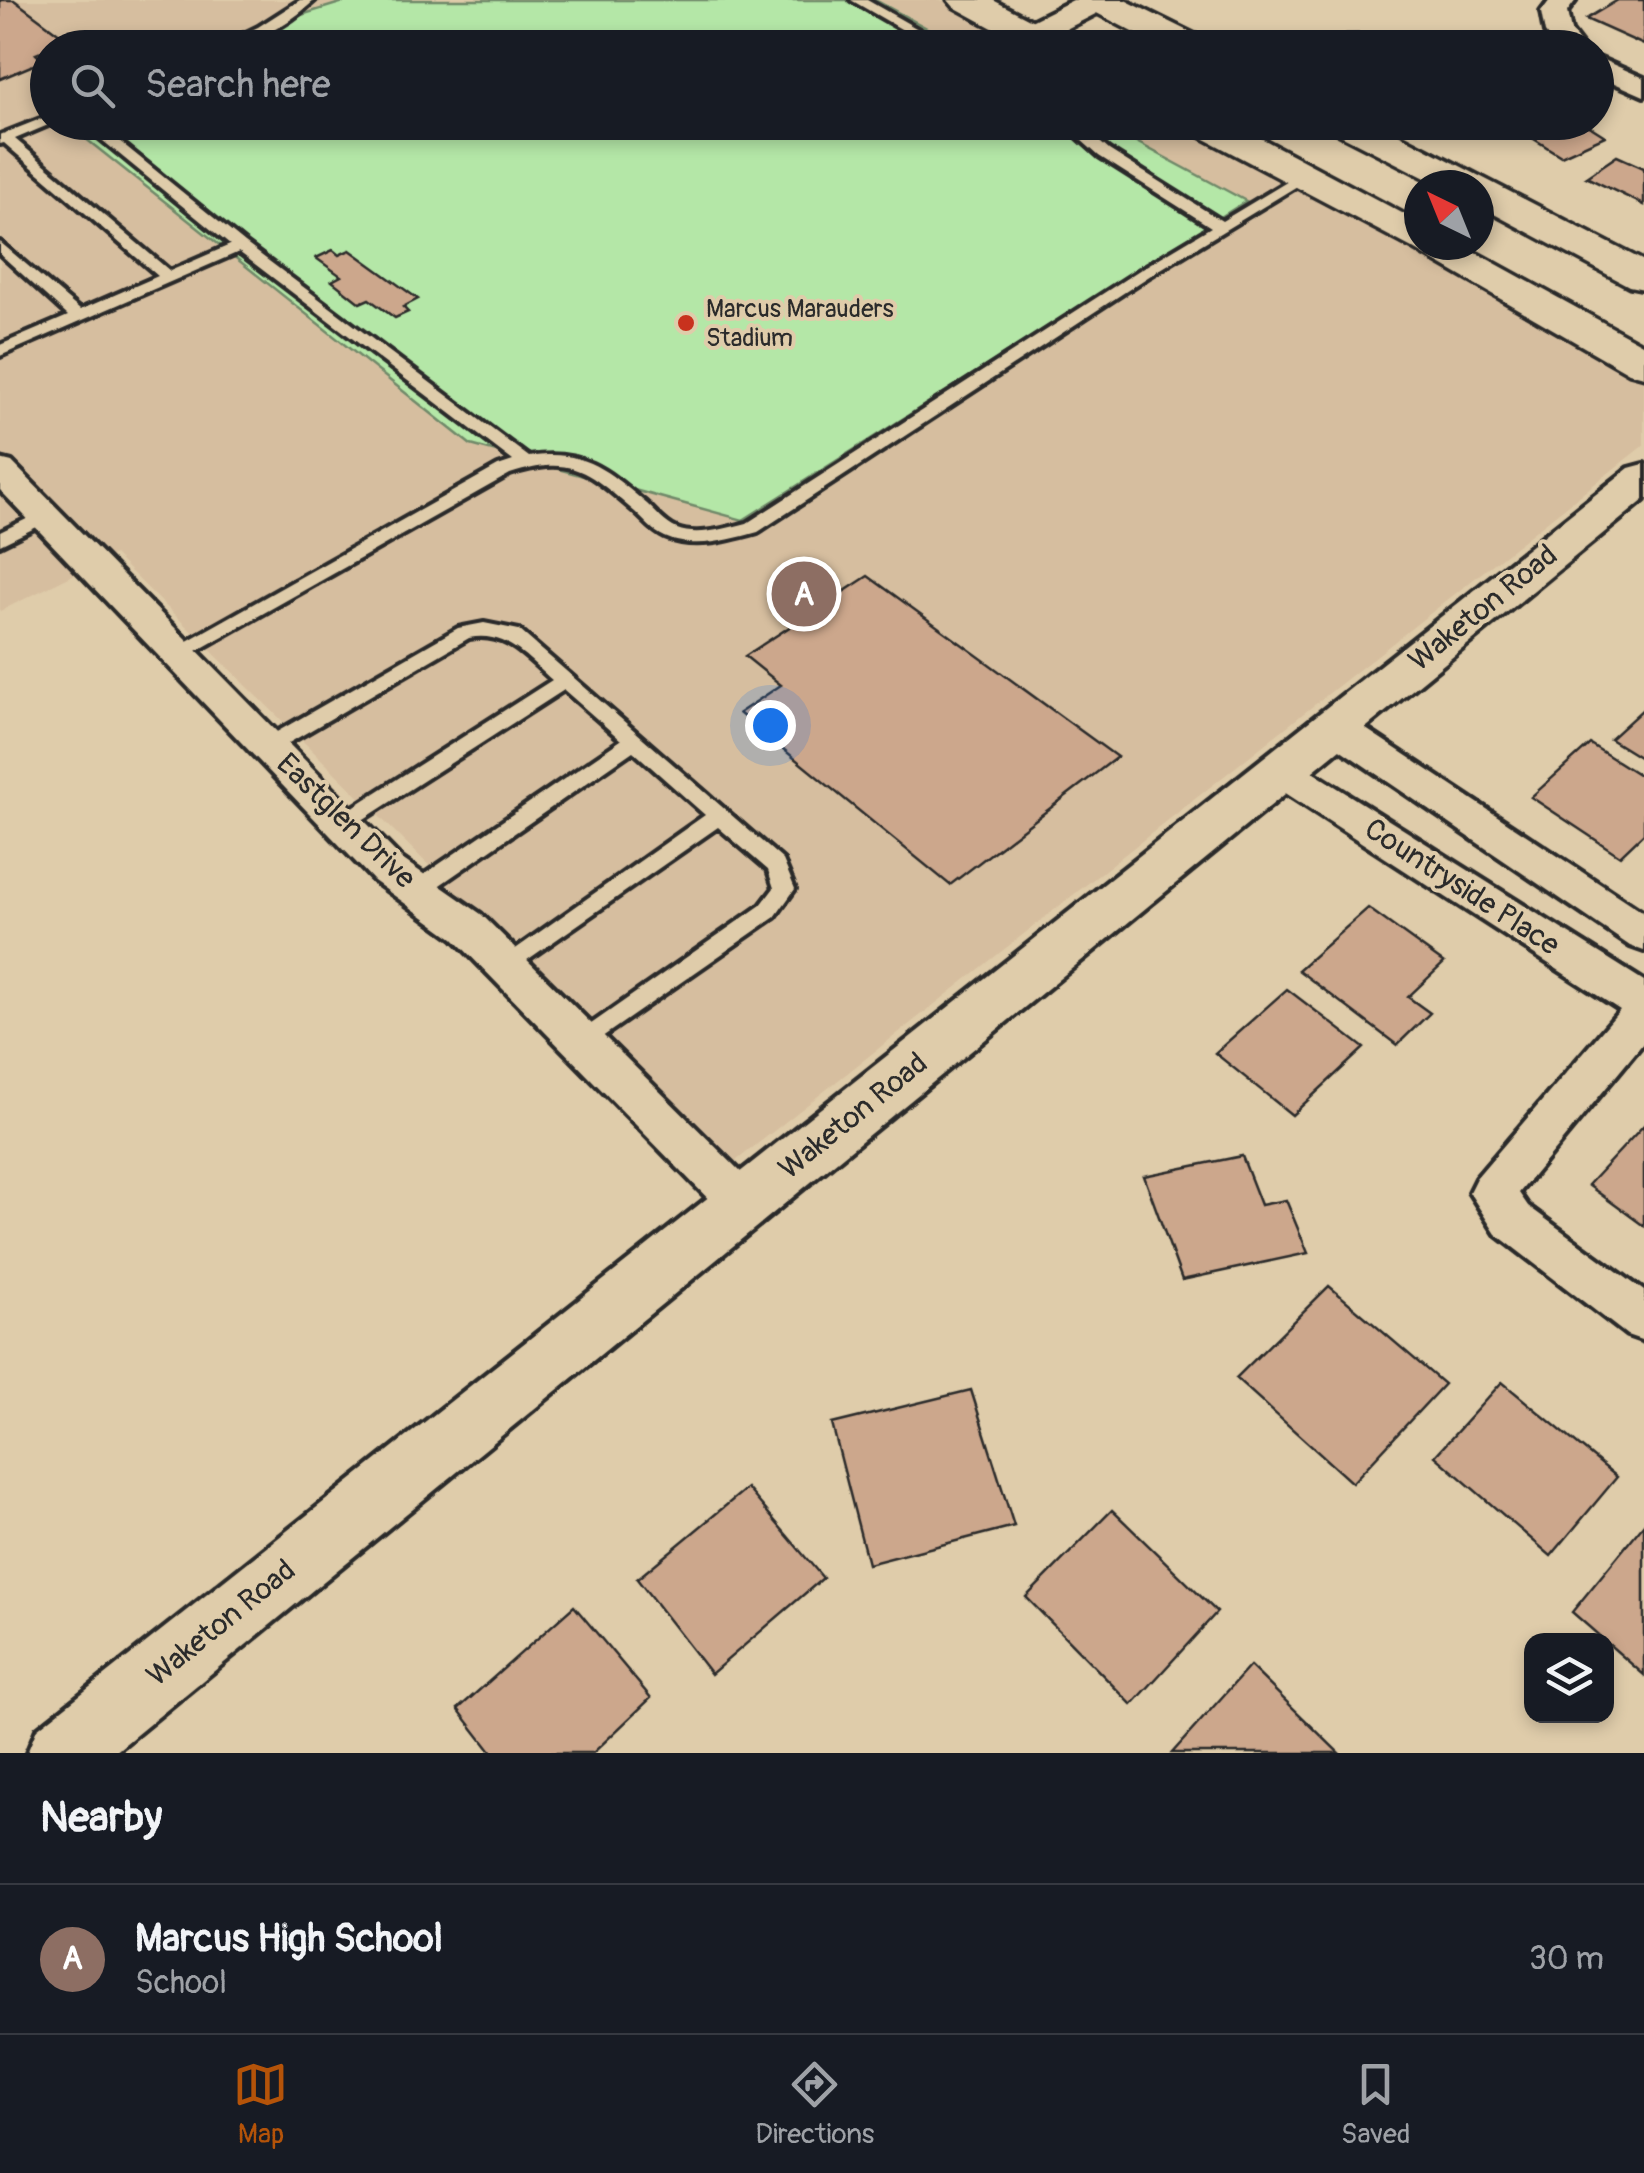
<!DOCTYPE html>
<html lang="en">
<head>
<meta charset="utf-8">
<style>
	body { margin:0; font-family:Pangolin,sans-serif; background:#20242c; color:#f1f3f6 }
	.controls { position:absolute; right:30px; bottom:30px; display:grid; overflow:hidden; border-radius:20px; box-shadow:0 5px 15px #0003 }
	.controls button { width:90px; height:90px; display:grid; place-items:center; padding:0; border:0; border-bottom:2px solid #363941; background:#171b24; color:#f1f3f6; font:50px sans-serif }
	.compass { position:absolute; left:1404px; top:170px; width:90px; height:90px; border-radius:50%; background:#171b24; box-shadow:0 5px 15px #0003; rotate:317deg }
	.you { position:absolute; left:770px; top:725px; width:35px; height:35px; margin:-25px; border:8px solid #fff; border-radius:50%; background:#1a73e8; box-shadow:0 0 0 15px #1a73e833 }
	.badge { display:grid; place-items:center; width:65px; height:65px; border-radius:50%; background:#b45309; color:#fff; font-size:32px; font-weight:700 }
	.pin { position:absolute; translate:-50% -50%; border:5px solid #fff; box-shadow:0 2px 10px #0006 }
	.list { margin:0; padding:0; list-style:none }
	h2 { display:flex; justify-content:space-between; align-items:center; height:130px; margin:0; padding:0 40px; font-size:42px }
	h2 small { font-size:32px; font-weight:400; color:#9ea1a6 }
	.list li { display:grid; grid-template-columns:65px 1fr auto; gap:30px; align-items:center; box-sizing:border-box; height:150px; padding:0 40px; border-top:2px solid #363941 }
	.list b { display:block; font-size:38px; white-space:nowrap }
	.list p { margin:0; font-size:32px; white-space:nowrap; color:#9ea1a6 }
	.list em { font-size:32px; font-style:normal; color:#9ea1a6 }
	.icon { flex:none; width:55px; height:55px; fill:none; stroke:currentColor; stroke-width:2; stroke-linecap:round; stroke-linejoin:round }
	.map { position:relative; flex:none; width:1644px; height:1753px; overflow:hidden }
	.search { position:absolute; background:#171b24; box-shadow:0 5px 15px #0003; left:30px; right:30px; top:30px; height:110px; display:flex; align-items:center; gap:25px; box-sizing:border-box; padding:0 35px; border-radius:55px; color:#9ea1a6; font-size:38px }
	.sheet { height:280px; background:#171b24 }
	nav { display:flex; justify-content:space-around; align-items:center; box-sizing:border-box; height:140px; border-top:2px solid #363941; background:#171b24; font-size:28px; color:#9ea1a6 }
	nav a { display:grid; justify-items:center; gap:5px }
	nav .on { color:#b45309 }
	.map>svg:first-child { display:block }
	.built { fill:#d6be9f }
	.green { fill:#b4e7a7; stroke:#708969; stroke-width:2.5 }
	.building { fill:#cca78c; stroke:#2b2b2b; stroke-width:2.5 }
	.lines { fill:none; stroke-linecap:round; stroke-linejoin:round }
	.service-casing { stroke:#2b2b2b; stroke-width:8 }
	.minor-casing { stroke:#2b2b2b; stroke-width:8 }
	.tertiary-casing { stroke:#2b2b2b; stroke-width:8 }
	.secondary-casing { stroke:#2b2b2b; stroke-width:7 }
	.service { fill:#dfccaa; fill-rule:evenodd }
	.minor { fill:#dfccaa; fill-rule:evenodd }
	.tertiary { fill:#dfccaa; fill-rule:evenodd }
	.secondary { fill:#dfccaa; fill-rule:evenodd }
	.poi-dot { fill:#c8321e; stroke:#dfccaa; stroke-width:4 }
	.labels { text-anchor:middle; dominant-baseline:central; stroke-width:8; stroke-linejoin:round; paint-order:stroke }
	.far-poi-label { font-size:25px; fill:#2b2b2b; stroke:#dfccaa; text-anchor:start }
	.street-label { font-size:30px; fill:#2b2b2b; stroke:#dfccaa }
</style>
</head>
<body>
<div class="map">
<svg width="1644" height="1753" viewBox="0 0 1644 1753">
	<rect width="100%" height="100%" fill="#dfccaa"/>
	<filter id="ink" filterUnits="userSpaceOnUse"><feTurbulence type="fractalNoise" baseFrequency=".01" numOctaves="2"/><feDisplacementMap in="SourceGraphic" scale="20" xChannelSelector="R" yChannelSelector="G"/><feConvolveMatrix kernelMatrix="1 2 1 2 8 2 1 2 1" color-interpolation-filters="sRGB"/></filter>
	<g filter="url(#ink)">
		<path class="built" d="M0 0H941L1031 47 48 48V122L1173 123 1644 371V445L732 1164 114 555 0 611Z"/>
		<path class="green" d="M350 0H875L962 47 194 48Z
			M66 123H1101L1246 201 743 520 471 445Z"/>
		<path class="building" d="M0 0H14L69 41 36 54 43 61 0 79Z
			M1618 0H1644V45L1586 19Z
			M1446 33 1452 48H1352L1347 34Z
			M1507 122H1583L1605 136 1561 156Z
			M1617 156 1644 168V205L1586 177Z
			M333 250 339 255 350 250 418 299 403 307 408 312 395 318 369 299 360 303 332 281 341 276 316 258Z
			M868 576 1117 757 950 885 739 713 781 685 745 656Z
			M1644 708V760L1610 739Z
			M1590 744 1644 778V833L1620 856 1531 797Z
			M1368 908 1444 963 1408 997 1430 1013 1397 1045 1298 970Z
			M1287 989 1364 1048 1292 1115 1215 1053Z
			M1644 1125V1226L1588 1185Z
			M1242 1156 1261 1205 1286 1200 1308 1253 1182 1280 1144 1176Z
			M1329 1286 1444 1384 1352 1483 1236 1378Z
			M1502 1382 1617 1477 1551 1556 1435 1456Z
			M971 1390 1014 1526 868 1564 832 1424Z
			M747 1488 823 1578 711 1674 637 1579Z
			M1112 1510 1217 1612 1132 1705 1026 1597Z
			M1644 1524V1675L1572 1612Z
			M574 1606 651 1698 593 1753H492L458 1709Z
			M1250 1666 1339 1753H1172Z"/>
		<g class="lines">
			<g class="service-casing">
				<path id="service" d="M300 0H315C289 24 250 48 215 48L258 27Z
					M851 0H867L951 48H934Z
					M48 116V122L53 123 15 139 170 271 230 245 80 122H96L245 243 529 457C583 448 608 471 647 504 656 512 665 524 677 529 698 537 726 528 747 523L1141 269 1211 227 1099 156 1061 122H1077L1109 150 1222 221 1300 174 1312 177 1151 275 758 532C729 540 694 550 665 537 653 532 645 521 635 512 588 472 573 454 510 474L179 661 170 654 173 649 498 466 513 461 239 252 0 356V345L68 316 0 254V242L80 310 158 276 4 143 0 144V135Z
					M45 510 54 516 51 520 0 545V532Z
					M484 623 519 630 783 860 795 889 775 917 582 1051 574 1048 571 1042 574 1036 761 905 774 888 768 870 718 827 507 974 500 972 497 966 500 960 705 815 633 751 424 896H410L407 890 410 884 621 740 564 690 350 828H336L333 823 336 818 552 680C526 657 506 631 469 638L275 751H261L259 746 261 741 458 628Z"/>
			</g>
			<g class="minor-casing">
				<path id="minor" d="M1550 0H1576L1567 12 1571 31 1584 48H1556L1545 33 1541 12Z
					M1596 57 1644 78V96L1596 75Z
					M0 459 12 462 402 859 481 914 759 1190 766 1204 759 1218 743 1224 727 1218 453 938 374 881 0 490Z
					M1335 713 1348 717 1644 913V951L1630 946 1322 737 1316 727 1322 717Z
					M1281 757 1295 761 1644 981V1042L1519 1193 1528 1206 1644 1291V1341L1627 1335 1496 1234 1469 1192 1476 1178 1620 1010 1267 781 1262 771 1267 761Z"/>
			</g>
			<g class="tertiary-casing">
				<path id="tertiary" d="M1073 0H1114L1109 7 1043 41H1019L1015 34 1019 27Z
					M1644 464V500L114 1753H27L37 1729 1629 468Z"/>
			</g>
			<g class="secondary-casing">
				<path id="secondary" d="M948 0H993L1070 40 1075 48H1029L954 7Z
					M1079 0H1125L1206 40 1211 48H1164L1085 7Z
					M1182 122H1231L1419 222V245H1462L1644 345V377L1629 373 1414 249 1188 130Z
					M1325 122H1375L1644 261V289L1629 286 1479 206V185H1439L1331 130Z"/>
			</g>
			<use href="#service" class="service"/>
			<use href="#minor" class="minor"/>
			<use href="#tertiary" class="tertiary"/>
			<use href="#secondary" class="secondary"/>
		</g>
	</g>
	<circle class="poi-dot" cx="686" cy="323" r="10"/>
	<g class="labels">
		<g class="far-poi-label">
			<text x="706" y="309">Marcus Marauders<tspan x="706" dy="29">Stadium</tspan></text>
		</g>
		<g class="street-label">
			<text transform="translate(1483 608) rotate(-39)">Waketon Road</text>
			<text transform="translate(346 821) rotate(44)">Eastglen Drive</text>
			<text transform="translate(1462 887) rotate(33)">Countryside Place</text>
			<text transform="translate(853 1116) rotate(-39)">Waketon Road</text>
			<text transform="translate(221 1623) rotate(-39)">Waketon Road</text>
		</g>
	</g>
</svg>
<div class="controls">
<button><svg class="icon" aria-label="layers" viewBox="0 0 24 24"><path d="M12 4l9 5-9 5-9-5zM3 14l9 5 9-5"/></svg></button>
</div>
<svg class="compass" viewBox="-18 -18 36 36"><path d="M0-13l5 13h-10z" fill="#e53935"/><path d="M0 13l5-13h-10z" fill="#9ea1a6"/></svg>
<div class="you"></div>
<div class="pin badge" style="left:804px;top:594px;background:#8d6e63">A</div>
<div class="search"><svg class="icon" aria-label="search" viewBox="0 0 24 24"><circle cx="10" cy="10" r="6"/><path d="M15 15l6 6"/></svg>Search here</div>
</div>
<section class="sheet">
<h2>Nearby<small></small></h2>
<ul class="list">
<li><span class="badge" style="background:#8d6e63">A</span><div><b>Marcus High School</b><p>School</p></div><em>30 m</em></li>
</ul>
</section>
<nav>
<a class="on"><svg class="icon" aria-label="map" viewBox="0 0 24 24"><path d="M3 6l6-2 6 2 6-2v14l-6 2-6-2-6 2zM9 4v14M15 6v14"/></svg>Map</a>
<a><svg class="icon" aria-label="directions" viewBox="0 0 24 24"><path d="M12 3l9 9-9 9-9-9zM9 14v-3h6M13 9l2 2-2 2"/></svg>Directions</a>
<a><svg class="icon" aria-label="saved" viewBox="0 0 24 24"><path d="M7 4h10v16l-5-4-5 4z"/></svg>Saved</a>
</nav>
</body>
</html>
